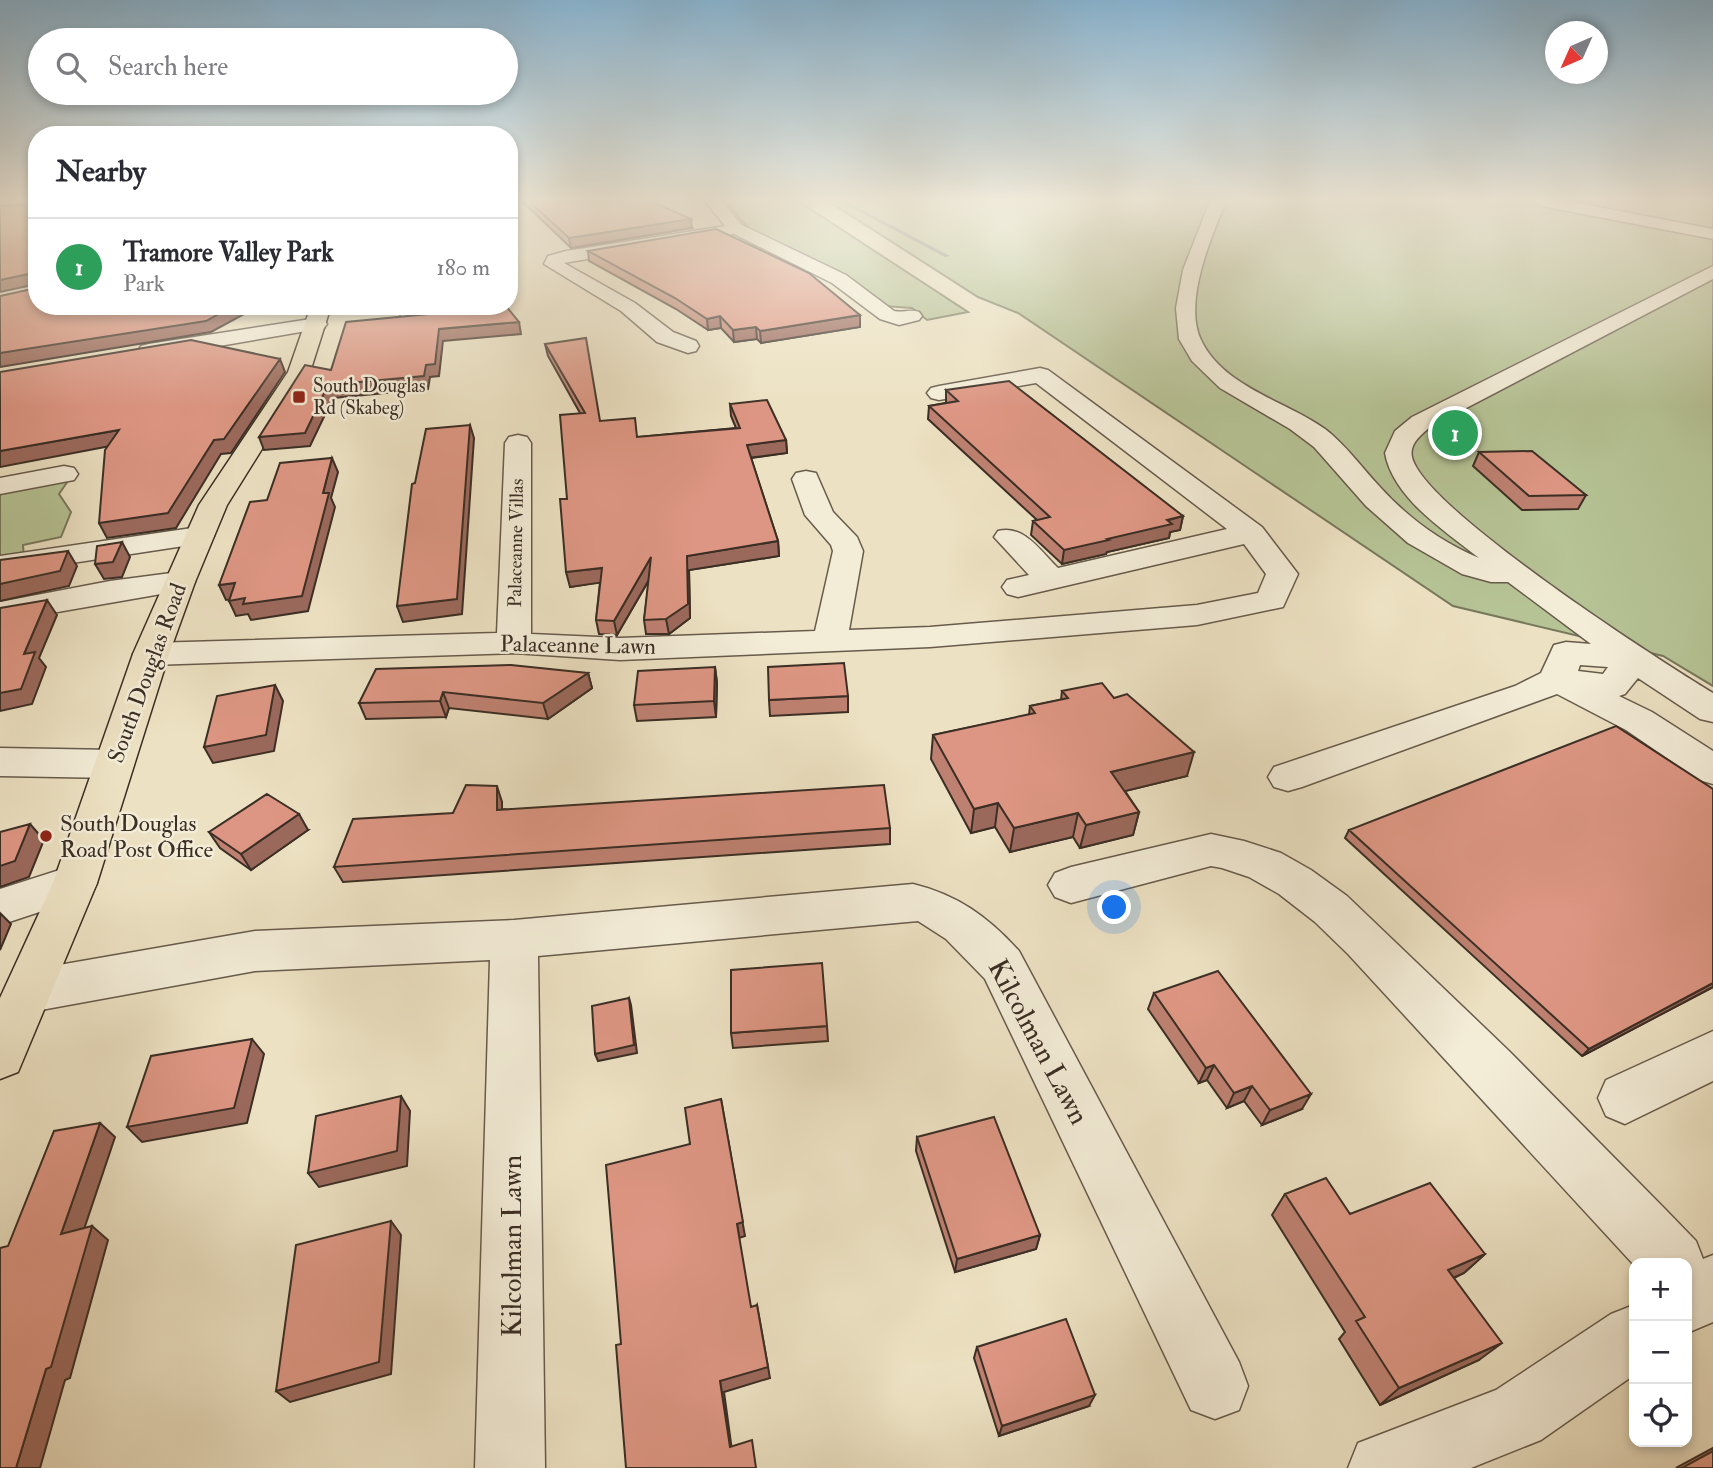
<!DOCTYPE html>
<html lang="en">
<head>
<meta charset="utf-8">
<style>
	body { margin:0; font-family:"IM FELL Double Pica",serif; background:#f2f2f3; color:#2b2b33 }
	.controls { position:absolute; right:21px; bottom:21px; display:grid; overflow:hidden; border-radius:14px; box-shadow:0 4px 10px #0003 }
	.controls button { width:63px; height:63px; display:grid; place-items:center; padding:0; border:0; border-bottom:2px solid #e1e1e2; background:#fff; color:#2b2b33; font:35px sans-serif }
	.compass { position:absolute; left:1545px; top:21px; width:63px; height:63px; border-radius:50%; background:#fff; box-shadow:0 4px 10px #0003; rotate:225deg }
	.you { position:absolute; left:1115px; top:908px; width:24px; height:24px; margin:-18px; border:5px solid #fff; border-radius:50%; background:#1a73e8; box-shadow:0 0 0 10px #1a73e833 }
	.badge { display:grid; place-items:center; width:46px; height:46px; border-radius:50%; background:#8f2418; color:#fff; font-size:23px; font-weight:700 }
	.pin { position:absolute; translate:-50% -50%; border:4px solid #fff; box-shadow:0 2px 7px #0006 }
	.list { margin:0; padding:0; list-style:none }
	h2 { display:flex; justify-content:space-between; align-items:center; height:91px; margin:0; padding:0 28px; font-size:30px }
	h2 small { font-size:23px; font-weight:400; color:#7c7c81 }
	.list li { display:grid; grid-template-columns:46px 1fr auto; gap:21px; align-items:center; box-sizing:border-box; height:98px; padding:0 28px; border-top:2px solid #e1e1e2 }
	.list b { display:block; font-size:26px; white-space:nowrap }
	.list p { margin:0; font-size:23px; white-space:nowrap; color:#7c7c81 }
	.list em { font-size:23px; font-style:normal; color:#7c7c81 }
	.icon { flex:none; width:38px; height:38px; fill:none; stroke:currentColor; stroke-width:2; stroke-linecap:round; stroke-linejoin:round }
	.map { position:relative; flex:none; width:1713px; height:1468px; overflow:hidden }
	.search { position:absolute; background:#fff; box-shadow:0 4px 10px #0003; left:28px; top:28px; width:490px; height:77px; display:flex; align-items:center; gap:18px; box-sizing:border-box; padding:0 24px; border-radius:38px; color:#7c7c81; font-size:26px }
	.panel { position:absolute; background:#fff; box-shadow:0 4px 10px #0003; left:28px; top:126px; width:490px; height:189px; border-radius:28px }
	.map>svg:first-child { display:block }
	.green { fill:#b6c395; stroke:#78785d; stroke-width:2 }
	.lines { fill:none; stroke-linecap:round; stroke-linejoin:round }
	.stream { fill:#75837f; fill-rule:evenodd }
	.minor-casing { stroke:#675b4c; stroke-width:3 }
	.major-casing { stroke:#3b2e25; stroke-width:3 }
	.minor { fill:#f3ecd7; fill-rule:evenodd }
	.major { fill:#ece1c2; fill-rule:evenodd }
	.wall { fill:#be8171; stroke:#3b2e25; stroke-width:2 }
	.shaded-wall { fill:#9b695c; stroke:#3b2e25; stroke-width:2 }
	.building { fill:#dd9683; stroke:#3b2e25; stroke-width:2 }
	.poi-dot { fill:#8f2418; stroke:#f3ecd7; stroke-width:2.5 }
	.labels { text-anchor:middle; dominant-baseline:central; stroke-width:5; stroke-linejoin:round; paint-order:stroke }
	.far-poi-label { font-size:19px; fill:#3b2e25; stroke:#f3ecd7; text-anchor:start }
	.far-street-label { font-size:19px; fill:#3b2e25; stroke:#f3ecd7 }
	.street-label { font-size:23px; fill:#3b2e25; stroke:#f3ecd7 }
	.poi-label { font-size:23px; fill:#3b2e25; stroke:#f3ecd7; text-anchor:start }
	.near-street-label { font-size:28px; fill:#3b2e25; stroke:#f3ecd7 }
</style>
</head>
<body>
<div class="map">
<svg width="1713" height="1468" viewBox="0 0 1713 1468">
	<rect width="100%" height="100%" fill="#ece1c2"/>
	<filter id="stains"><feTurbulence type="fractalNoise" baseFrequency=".00286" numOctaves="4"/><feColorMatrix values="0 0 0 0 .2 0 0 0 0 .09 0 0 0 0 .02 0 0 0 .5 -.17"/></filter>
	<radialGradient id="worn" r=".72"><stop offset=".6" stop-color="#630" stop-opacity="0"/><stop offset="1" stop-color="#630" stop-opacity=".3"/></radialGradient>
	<path class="green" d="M725 201H798L968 312 927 320 912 308 884 306 750 230Z
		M828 201H1713V686L1663 656 1453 606 1018 313 978 297Z
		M70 478 59 494 71 512 61 537 23 545 24 558 0 563V491Z"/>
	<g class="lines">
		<path class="stream" d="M839 201H845L950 256 945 257Z"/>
		<g class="minor-casing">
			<path id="minor" d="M705 201H721L742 225 846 275 894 311C903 313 910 309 919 312L922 316 919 320 899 325 880 319 832 283 734 234 564 263 635 303 673 332 696 341 699 346 696 351 688 353 657 342 621 311 544 264 548 256 566 251 725 226Z
				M1210 201H1226C1211 238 1183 302 1201 340 1223 387 1286 401 1325 429 1346 445 1362 468 1380 487 1407 517 1441 542 1479 558 1445 531 1393 498 1385 453L1395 431 1412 417 1713 266V279L1430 427C1421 435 1409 444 1412 457 1423 508 1660 661 1713 693V722L1700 719 1638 678 1625 694 1619 696 1652 712 1713 751V784L1699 780 1626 730 1557 694 1302 787 1288 791 1274 787 1268 777 1274 767 1515 686 1541 673 1554 645 1566 642 1591 644 1508 582H1491L1462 574 1408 543 1366 506 1314 447 1290 429 1220 388 1192 361 1179 339 1176 308 1183 270ZM1580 665 1608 667 1603 674 1578 671Z
				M1534 201H1567L1713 229V239L1542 206Z
				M37 282V294L0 298V286Z
				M397 306H417L420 317 417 321H403Z
				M317 318 324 320 327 324 324 328 149 358 141 356 138 351 141 346 149 344Z
				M1040 368 1048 370 1262 527 1298 574 1283 607 1197 625 930 647 620 660 514 653 151 665 139 662 133 654 139 646 151 643 497 633 505 443 509 437 518 435 527 437 531 443V634L620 638 815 631 833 551 831 545 805 515 792 479 796 473 806 471 816 473 833 512 857 537 863 551 849 630 930 627 1197 605 1258 593 1266 574 1244 544 1018 597 1007 594 1002 587 1007 580 1029 575 994 537 998 531C1024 524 1041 552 1058 568L1227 529 1036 383 939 400 931 398 927 393 931 388 939 386Z
				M64 466 74 468 78 474 74 480 0 494V478Z
				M199 527 210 530 214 536 210 542 0 574V556Z
				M179 572 190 575 195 582 190 589 0 622V602L110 581Z
				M0 748 114 750 128 754 134 764 128 774 114 778 0 776Z
				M1211 834 1244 841 1281 853 1311 870 1347 896 1509 1051 1665 1209 1696 1241 1703 1259 1713 1255V1322L1687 1333V1263L1634 1265 1348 954 1315 922 1279 894 1249 877 1222 868 1211 866 1071 903 1055 897 1048 885 1055 873 1071 867Z
				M75 865 91 871 97 883 91 895 0 925V889Z
				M913 884C958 895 988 917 1019 951L1239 1362 1248 1386 1239 1410 1215 1419 1191 1410 985 979 946 939 918 921 538 956 545 1468H475L490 960 255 971 30 1012 12 1006 5 991 12 976 30 970 255 931 514 920Z
				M1713 1031V1081L1625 1124 1606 1116 1598 1098 1606 1080Z
				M1634 1305V1375L1541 1440 1471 1468H1348L1358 1443 1496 1390 1611 1314Z"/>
		</g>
		<g class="major-casing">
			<path id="major" d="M311 306H331L310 372 227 505 195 582 169 654 97 883 18 1072 0 1079V998L53 883 133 654 199 505 288 372Z"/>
		</g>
		<use href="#minor" class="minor"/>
		<use href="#major" class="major"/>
	</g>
	<path class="wall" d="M522 201H651L692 228 571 248Z
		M588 251 860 315V327L761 343 757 339 734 342 721 328 708 330 676 309 589 261Z
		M545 344 600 421 638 437 736 428 731 416 730 404 786 440 787 453 751 458 778 541 779 556 689 570 690 618 669 634H646L644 620 649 580 617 635 599 634 596 620 600 582 570 587 567 499 580 413 548 356Z
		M946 390 1183 516 1180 530 1170 532 1169 538 1107 552 1106 554 1062 564 1031 535 1033 521 1037 520 928 419 929 406 946 403Z
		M1479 452 1586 495 1578 509 1522 510 1473 466Z
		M715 667 717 683 716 717 637 721 634 705Z
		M588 673 592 688 548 719 449 708 446 717 366 719 359 703Z
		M1062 691 1114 698 1187 776 1125 791 1139 812 1133 835 1080 848 1073 837 1010 852 995 827 971 833 931 759 933 735 1029 715 1030 706 1061 700Z
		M848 696V712L770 716 769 700Z
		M1713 789V987L1582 1056 1345 838 1349 830Z
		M502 802V809L890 828V844L343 882 334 867 453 813Z
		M308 830 251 870 220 848 209 832Z
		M1154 993 1302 1109 1262 1125 1244 1101 1227 1108 1207 1080 1199 1083 1148 1009Z
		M827 1026 828 1041 733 1048 731 1033Z
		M917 1137 1040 1235 1036 1249 955 1272 916 1151Z
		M1285 1194 1485 1254 1464 1273 1454 1278 1479 1360 1380 1405 1339 1339 1345 1332 1272 1215Z
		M977 1347 1089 1406 999 1436 974 1358Z
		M1713 1448V1468H1676Z"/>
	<path class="shaded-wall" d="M691 219 692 228 571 248 569 238Z
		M33 273 37 284 0 292V280Z
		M233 306H259L211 332 0 367V353Z
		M403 306H449L404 310Z
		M860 315V327L761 343 760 331Z
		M720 316 721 328 708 330 707 319Z
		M519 322 521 334 443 341 439 376 430 377 428 389 333 398 310 446 264 450 259 437 328 385 426 365 439 329Z
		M756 327 757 339 734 342 733 330Z
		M280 359 285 372 231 453 221 454 176 528 107 538 99 523 214 440Z
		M470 425 474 438 462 614 403 622 397 606Z
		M119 430 126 443 0 467V451Z
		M786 440 787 453 748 458 747 445Z
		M332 458 338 472 331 498 335 507 308 611 251 620 248 614 236 616 229 601 323 493Z
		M1183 516 1180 530 1170 532 1169 538 1107 552 1106 554 1062 564 1064 550Z
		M778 541 779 556 689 570 690 618 669 634 666 619 687 556Z
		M122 542 130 557 122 577 104 579 95 564Z
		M68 551 77 566 69 586 0 601V584Z
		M651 557 654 571 617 635 614 621Z
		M602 568 605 582 570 587 566 572Z
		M235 583 242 598 226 600 219 585Z
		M47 600 57 615 39 658 46 667 32 704 0 711V693L24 654Z
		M715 667 717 683 716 717 714 701Z
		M588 673 592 688 548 719 543 703Z
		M275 685 283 701 274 751 213 763 204 747Z
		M443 692 449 708 446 717 440 701Z
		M1194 752 1187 776 1105 796 1111 772Z
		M497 786 502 802V825L497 810Z
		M998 803 995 827 971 833 974 809Z
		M1139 812 1133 835 1080 848 1086 825Z
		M1078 813 1073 837 1010 852 1014 828Z
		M299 814 308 830 251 870 241 854Z
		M30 824 44 840 29 877 0 887V866Z
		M0 913 11 924 0 950Z
		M1713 983V987L1582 1056 1589 1049Z
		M629 998 631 1005 637 1053 598 1061 595 1054Z
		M252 1039 264 1054 247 1123 142 1142 127 1127Z
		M1214 1065 1207 1080 1199 1083 1206 1068Z
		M1252 1086 1244 1101 1227 1108 1234 1093Z
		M1311 1094 1302 1109 1262 1125 1270 1110Z
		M401 1096 410 1111 407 1166 319 1187 308 1173Z
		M721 1099 745 1236 739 1238 737 1224Z
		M100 1123 115 1137 78 1247 61 1234Z
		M391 1221 401 1235 391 1374 290 1402 276 1391Z
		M92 1226 108 1240 70 1378 65 1380 40 1468H16L46 1369Z
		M1040 1235 1036 1249 955 1272 957 1259Z
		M1485 1254 1464 1273 1428 1289 1448 1270Z
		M757 1305 770 1378 724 1392 733 1458 730 1447 720 1381Z
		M1502 1343 1479 1360 1380 1405 1399 1388Z
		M1095 1395 1089 1406 999 1436 1002 1426Z"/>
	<path class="building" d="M33 201H37V306H233L206 321 0 353V296L32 289 33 273 0 280V206L32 204Z
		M529 201H651L691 219 569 238Z
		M716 229 809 273 860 315 760 331 756 327 733 330 720 316 707 319 675 298 588 251Z
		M490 306H506L519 322 439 329 435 364 426 365 424 376 328 385 305 433 259 437 305 365 331 370 346 322 481 309Z
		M586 338 600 421 635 418 637 437 740 428 730 404 767 400 786 440 747 445 778 541 687 556 688 604 666 619 644 620 651 557 614 621 596 620 602 568 566 572 560 499H567L560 415 585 413 545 344Z
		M191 340 280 359 224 439 214 440 168 513 99 523 105 450 119 430 0 451V372Z
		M1009 381 1183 516 1167 520 1172 524 1107 539 1109 540 1064 550 1033 521 1050 517 929 406 958 401 946 390Z
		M470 425 457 599 397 606 412 484 415 483 426 429Z
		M1532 451 1586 495 1529 496 1479 452Z
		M332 458 323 493H329L302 596 243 604 245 598 229 601 235 583 219 585 250 502 267 500 280 463Z
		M122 542 113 562 95 564 97 546Z
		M68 551 60 571 0 584V560Z
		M47 600 24 654 35 652 21 689 0 693V608Z
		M844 663 848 696 769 700 768 667Z
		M511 665 588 673 543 703 443 692 440 701 359 703 376 669Z
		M715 667 714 701 634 705 638 671Z
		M1102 683 1114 698 1127 694 1194 752 1111 772 1139 812 1086 825 1078 813 1014 828 998 803 974 809 933 735 1035 713 1030 706 1068 698 1062 691Z
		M275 685 266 735 204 747 217 696Z
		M1616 726 1713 789V983L1589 1049 1349 830Z
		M466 785 497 786V810L884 785 890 828 334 867 353 819 453 813Z
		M267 794 299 814 241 854 209 832Z
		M30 824 15 861 0 866V832Z
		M822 963 827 1026 731 1033V970Z
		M1218 971 1311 1094 1270 1110 1252 1086 1234 1093 1214 1065 1206 1068 1154 993Z
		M629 998 634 1045 595 1054 592 1006Z
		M252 1039 234 1108 127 1127 151 1056Z
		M401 1096 397 1151 308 1173 316 1116Z
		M721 1099 743 1222 737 1224 751 1307 757 1305 768 1367 720 1381 730 1447 752 1440 756 1468H626L616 1345 621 1344 606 1165 690 1144 685 1108Z
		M994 1117 1040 1235 957 1259 917 1137Z
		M100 1123 61 1234 92 1226 51 1367 46 1369 16 1468H0V1248L8 1246 54 1131Z
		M1326 1178 1350 1214 1430 1183 1485 1254 1448 1270 1502 1343 1399 1388 1356 1321 1365 1317 1285 1194Z
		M391 1221 379 1362 276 1391 296 1245Z
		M1066 1319 1095 1395 1002 1426 977 1347Z
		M1713 1451V1468H1682Z"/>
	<linearGradient id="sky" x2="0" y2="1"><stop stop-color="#89b7d6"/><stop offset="0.49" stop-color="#f6f2e4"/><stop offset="1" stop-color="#f6f2e4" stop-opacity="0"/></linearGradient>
	<rect width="1713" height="407" fill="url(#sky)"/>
	<g class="poi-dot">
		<rect x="292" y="390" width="14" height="14" rx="3.5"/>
		<circle cx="46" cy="836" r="7"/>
	</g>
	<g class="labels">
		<g class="far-poi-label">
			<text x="313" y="386">South Douglas<tspan x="313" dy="22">Rd (Skabeg)</tspan></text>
		</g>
		<g class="far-street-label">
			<text transform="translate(516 543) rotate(-89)">Palaceanne Villas</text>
		</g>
		<g class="street-label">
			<text transform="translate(578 645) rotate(1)">Palaceanne Lawn</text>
			<text transform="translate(147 673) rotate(-70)">South Douglas Road</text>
		</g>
		<g class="poi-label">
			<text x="60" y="823">South Douglas<tspan x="60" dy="26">Road Post Office</tspan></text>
		</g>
		<g class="near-street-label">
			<text transform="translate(1038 1042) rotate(62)">Kilcolman Lawn</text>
			<text transform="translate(512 1246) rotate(-90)">Kilcolman Lawn</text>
		</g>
	</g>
	<rect width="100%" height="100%" filter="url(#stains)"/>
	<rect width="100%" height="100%" fill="url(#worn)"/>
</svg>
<div class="controls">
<button>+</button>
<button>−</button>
<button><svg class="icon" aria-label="locate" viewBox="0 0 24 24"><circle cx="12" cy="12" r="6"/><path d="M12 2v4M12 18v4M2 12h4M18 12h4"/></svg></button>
</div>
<svg class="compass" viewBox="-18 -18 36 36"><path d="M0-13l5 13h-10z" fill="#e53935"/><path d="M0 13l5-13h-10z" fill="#7c7c81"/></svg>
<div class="you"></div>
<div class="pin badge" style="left:1455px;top:433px;background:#2e9e5b">1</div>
<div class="search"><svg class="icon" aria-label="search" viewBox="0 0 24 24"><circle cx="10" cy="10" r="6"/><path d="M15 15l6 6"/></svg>Search here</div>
<section class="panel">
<h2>Nearby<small></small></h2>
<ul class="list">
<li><span class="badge" style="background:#2e9e5b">1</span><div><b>Tramore Valley Park</b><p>Park</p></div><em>180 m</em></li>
</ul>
</section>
</div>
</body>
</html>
